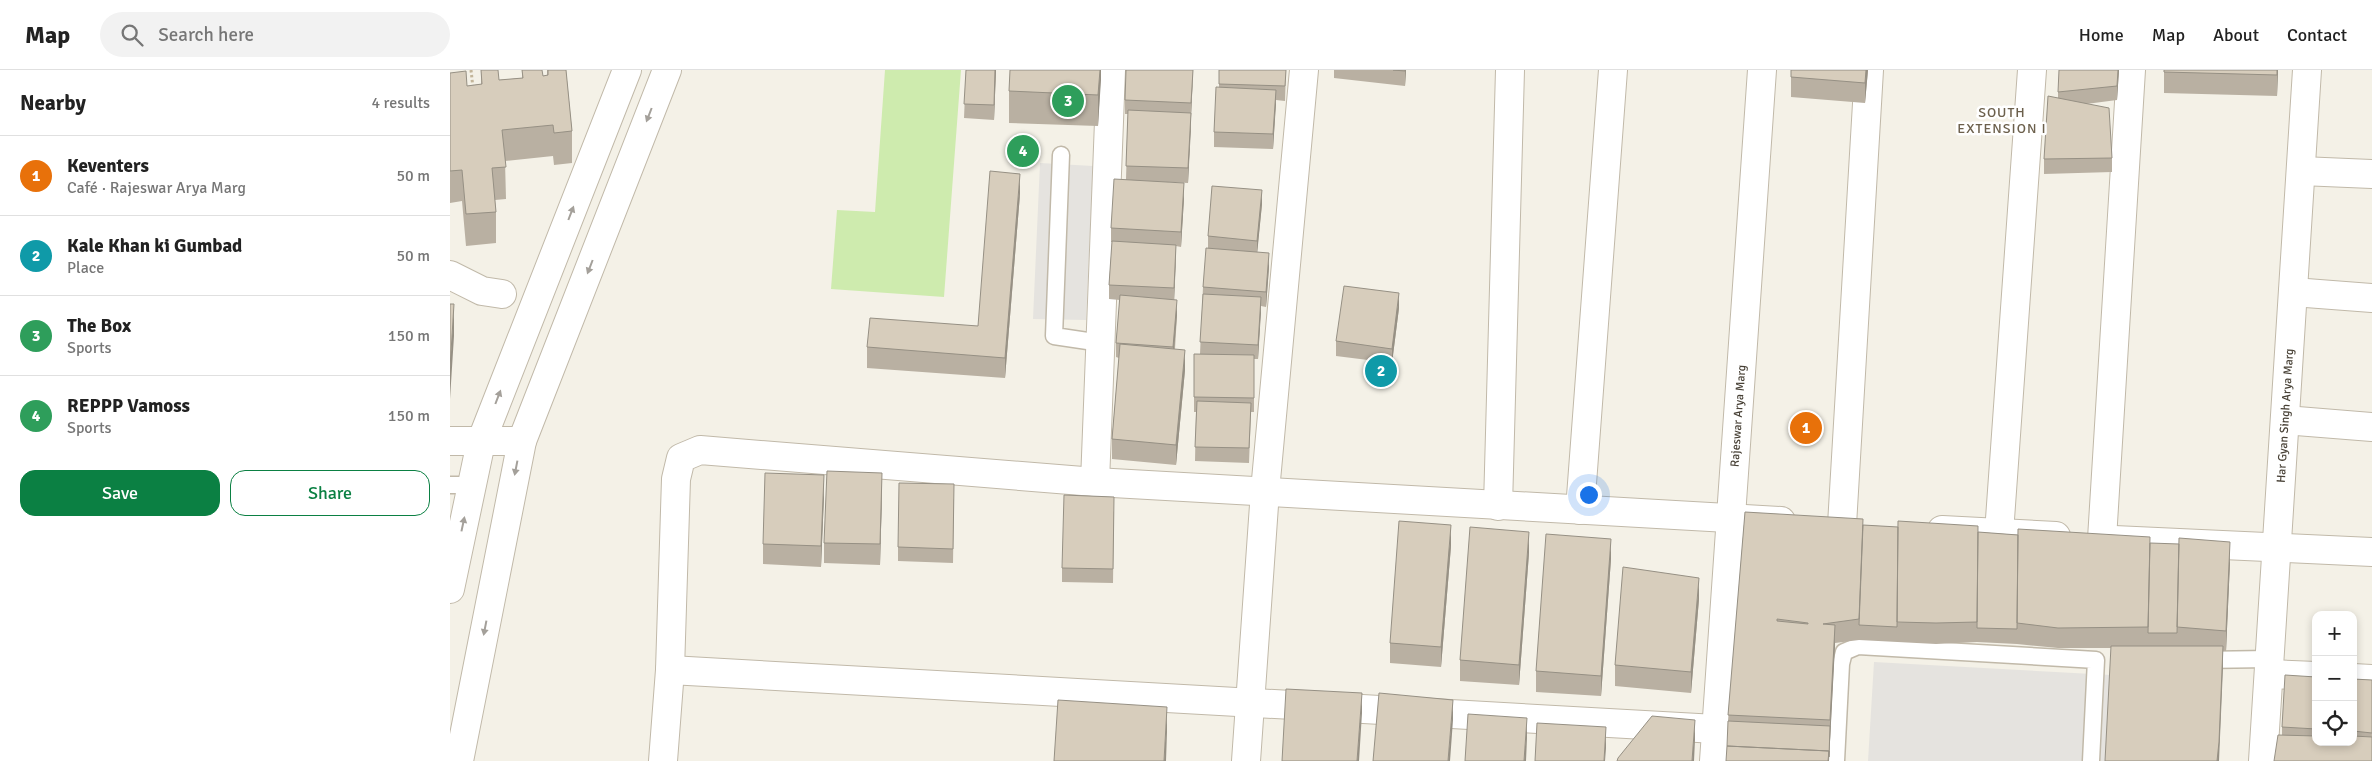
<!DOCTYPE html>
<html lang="en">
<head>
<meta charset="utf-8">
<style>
	body { margin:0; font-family:Signika,sans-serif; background:#f2f2f2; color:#222 }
	.controls { position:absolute; right:15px; bottom:15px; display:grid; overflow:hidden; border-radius:10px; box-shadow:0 2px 8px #0003 }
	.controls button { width:45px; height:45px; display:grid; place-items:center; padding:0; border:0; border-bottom:1px solid #e0e0e0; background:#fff; color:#222; font:25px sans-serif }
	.you { position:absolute; left:1138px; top:424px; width:18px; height:18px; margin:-12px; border:4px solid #fff; border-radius:50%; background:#1a73e8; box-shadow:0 0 0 8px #1a73e833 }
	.badge { display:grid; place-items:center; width:32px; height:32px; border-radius:50%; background:#0b8043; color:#fff; font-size:16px; font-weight:700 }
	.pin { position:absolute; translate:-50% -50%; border:2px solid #fff; box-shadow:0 1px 5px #0006 }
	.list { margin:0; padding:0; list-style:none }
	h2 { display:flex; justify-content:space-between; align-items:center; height:65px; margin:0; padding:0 20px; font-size:21px }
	h2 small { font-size:16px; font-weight:400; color:#767676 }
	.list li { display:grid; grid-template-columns:32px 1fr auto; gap:15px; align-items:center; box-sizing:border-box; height:80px; padding:0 20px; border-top:1px solid #e0e0e0 }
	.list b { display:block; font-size:19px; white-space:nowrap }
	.list p { margin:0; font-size:16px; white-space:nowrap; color:#767676 }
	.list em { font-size:16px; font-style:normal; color:#767676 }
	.actions { display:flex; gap:10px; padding:15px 20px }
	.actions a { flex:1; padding:11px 0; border:1px solid #0b8043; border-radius:15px; text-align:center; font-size:18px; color:#0b8043 }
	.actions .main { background:#0b8043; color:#fff }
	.icon { flex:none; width:28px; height:28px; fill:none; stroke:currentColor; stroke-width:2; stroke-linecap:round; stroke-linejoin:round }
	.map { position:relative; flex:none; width:1922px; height:691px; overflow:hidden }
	header { display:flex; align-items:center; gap:30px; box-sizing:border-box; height:70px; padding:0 25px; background:#fff; border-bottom:1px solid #e0e0e0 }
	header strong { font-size:24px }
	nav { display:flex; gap:28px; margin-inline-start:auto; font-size:18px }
	.search { width:350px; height:45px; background:#f2f2f2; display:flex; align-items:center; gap:12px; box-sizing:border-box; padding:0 18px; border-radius:28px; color:#767676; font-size:19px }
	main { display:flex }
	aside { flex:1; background:#fff }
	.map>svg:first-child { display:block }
	.green { fill:#ceebae }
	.parking { fill:#e5e3df }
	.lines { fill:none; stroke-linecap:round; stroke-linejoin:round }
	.service-casing { stroke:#c1b9a9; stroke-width:19 }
	.minor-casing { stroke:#c1b9a9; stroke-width:30 }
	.tertiary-casing { stroke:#c1b9a9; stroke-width:30 }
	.path { stroke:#c3b599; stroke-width:3; stroke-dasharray:2.5 2.5; stroke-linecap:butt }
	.service { stroke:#fff; stroke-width:16 }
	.minor { stroke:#fff; stroke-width:28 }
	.tertiary { stroke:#fff; stroke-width:28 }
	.wall { fill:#b9b0a2 }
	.shaded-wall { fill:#969084 }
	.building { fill:#d7cdbc; stroke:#969084; fill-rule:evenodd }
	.oneway { fill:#a4a09a }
	.labels { text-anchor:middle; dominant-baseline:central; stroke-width:5; stroke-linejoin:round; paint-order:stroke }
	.street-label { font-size:12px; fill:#484136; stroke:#fff }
	.neighbourhood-label { font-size:14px; letter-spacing:1px; fill:#6c604c; stroke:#fff }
</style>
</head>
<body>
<header>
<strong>Map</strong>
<div class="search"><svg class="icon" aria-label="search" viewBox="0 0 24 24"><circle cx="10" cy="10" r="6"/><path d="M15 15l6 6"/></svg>Search here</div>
<nav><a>Home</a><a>Map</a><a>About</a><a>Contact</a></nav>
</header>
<main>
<aside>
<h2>Nearby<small>4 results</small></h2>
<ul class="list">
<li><span class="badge" style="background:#e8710a">1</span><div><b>Keventers</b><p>Café · Rajeswar Arya Marg</p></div><em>50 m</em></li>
<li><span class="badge" style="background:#0f9aa8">2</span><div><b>Kale Khan ki Gumbad</b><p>Place</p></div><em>50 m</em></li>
<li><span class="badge" style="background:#2e9e5b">3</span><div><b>The Box</b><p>Sports</p></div><em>150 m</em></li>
<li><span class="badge" style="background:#2e9e5b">4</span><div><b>REPPP Vamoss</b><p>Sports</p></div><em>150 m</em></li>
</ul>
<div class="actions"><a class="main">Save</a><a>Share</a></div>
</aside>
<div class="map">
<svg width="1922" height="691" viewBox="0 0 1922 691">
	<rect width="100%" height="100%" fill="#f4f1e7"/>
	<path class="green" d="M435 0H511L494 227 381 219 387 140 425 142Z"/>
	<path class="parking" d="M590 93 643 96 636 250 583 249Z
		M1424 592 1661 605 1656 691H1418Z"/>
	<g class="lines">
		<g class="service-casing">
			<path id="service" d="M611 85 604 266 651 273
				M0 415H21
				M1751 590 1819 589
				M1386 691 1391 594 1394 582 1408 576 1646 590 1641 691"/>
		</g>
		<g class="minor-casing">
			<g id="minor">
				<path d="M1851 101 1922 104"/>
				<path d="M0 205 32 221 52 224"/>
				<path d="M1843 222 1922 228"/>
				<path d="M1835 350 1922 357"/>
				<path d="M0 371H72"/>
				<path d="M645 412 661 0"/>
				<path d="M1048 436 1060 0"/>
				<path d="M1130 440 1163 0"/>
				<path d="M1392 455 1419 0"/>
				<path d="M1492 460 1606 466"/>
				<path d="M1549 463 1582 0"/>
				<path d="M1652 469 1681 0"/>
				<path d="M1664 470 1922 482"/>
				<path d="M220 600 1266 659"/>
				<path d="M1819 604 1866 606"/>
				<path d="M1903 608 1922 609"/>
				<path d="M213 691 220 600 226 409 231 388 250 380 645 412 1331 451"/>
				<path d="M796 691 815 421 854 0"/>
				<path id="s1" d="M1264 691 1312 0"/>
				<path id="s2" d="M1813 691 1857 0"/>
			</g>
		</g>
		<g class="tertiary-casing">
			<path id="tertiary" d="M0 519 31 372 177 0
				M9 691 72 371 217 0"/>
		</g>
		<path class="path" d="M21 0 23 18"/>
		<use href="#service" class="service"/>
		<use href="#minor" class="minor"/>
		<use href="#tertiary" class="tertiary"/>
	</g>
	<path class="wall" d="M31 0 49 10 72 8V0L93 6 97 5V0H116L122 61V93L104 95 103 86 55 91 56 129 45 130 46 142V173L16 176 12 131 0 133V3L17 16 31 14Z
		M516 0H546L544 50 514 48Z
		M651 0 648 56 559 53V21Z
		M743 0 738 113 718 112 734 128 731 177 726 176 724 230 727 245 725 279 735 300 726 395 662 389V369L669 288 666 287V273L670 230 659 229V215L662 172H661V158L676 109 678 44H675V30Z
		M769 0H836L835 31 826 30 823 79 764 77V62L769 18Z
		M884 0H956L955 16 884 8Z
		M1341 0H1418L1415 33 1341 27Z
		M1669 0 1667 30 1636 34 1662 88V102L1594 104V89L1608 28V22Z
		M1714 0H1828L1827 26 1714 23Z
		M570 124 555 308 417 298V277L528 256Z
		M812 134 807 182 819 197 816 237 811 236 808 289H804V342H801L799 393 745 391 746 342H744V284H750L753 217 758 178V166Z
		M949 238 942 293 886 286V271Z
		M432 424 430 495 374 493V473Z
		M374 426 371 497 313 494V474Z
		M504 429 503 493 448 491V477Z
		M664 441 663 513 612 512V498Z
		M1295 442 1413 455 1700 473 1780 492 1776 581H1773V597L1661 578H1608L1567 574 1527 572 1486 574 1409 570 1385 573 1380 670 1278 651Z
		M1001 476 991 597 940 593V573Z
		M1079 483 1069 615 1010 611V590Z
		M1161 489 1151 626 1086 622V601Z
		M1249 529 1241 623 1165 616V595Z
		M1866 607V672H1903V609L1922 610V691L1832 665V657Z"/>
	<path class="shaded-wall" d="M545 0H546L544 50V35Z
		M650 0H651V10L648 56V25Z
		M743 0V5L741 48V33Z
		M955 0H956L955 16Z
		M1416 0H1418L1415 33V13Z
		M1668 0H1669L1667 30V16Z
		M1827 0H1828L1827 26Z
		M826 20V34L823 79V64Z
		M741 43V58L738 113V98Z
		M570 104V124L555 308V288Z
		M734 113V128L731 177V162Z
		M812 120V134L807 185V171Z
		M726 175V189L724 233V218Z
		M819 183V197L816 237V222Z
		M949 223V238L942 293V279Z
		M811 227V242L808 289V275Z
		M727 230V245L723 292V277Z
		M4 234V266L0 329V298Z
		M735 280V300L726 395V375Z
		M432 403V424L430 495V474Z
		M374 405V426L371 497V476Z
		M1001 455V476L991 597V577Z
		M1079 462V483L1069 615V595Z
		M1161 469V489L1151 626V606Z
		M1780 472V492L1776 581V561Z
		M1249 508V529L1241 623V602Z
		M1385 555V576L1379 691H1378Z
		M1773 576V597L1769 691H1767Z
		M912 623V643L909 691H907Z
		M1003 630V650L1000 691H998Z
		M717 637V662L716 691H714Z
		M1077 648V668L1076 691H1074Z
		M1245 650V670L1244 691H1242Z
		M1156 657V678L1155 691H1154Z"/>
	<path class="building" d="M31 0H48L49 10 73 8 72 0H92L93 6 98 5V0H116L122 61 104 63 103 55 52 60 56 97 42 98 46 142 16 144 12 100 0 101V3L16 1 17 16 32 14Z
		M516 0H545L544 35 514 34Z
		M560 0H650L648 25 559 21Z
		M676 0H743L741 33 675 30Z
		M769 0H836L835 16 769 14Z
		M943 0H955V1Z
		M1341 0H1416L1415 13 1341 7Z
		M1609 0H1668L1667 16 1608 22Z
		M1714 0H1827V5L1714 2Z
		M766 17 826 20 823 64 764 62Z
		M1598 26 1659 38 1662 88 1594 89Z
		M678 40 741 43 738 98 676 96Z
		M540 101 570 104 555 288 417 277 420 248 528 256Z
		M664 109 734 113 731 162 661 158Z
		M762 116 812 120 807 171 758 166Z
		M662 171 726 175 724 218 659 215Z
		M756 178 819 183 816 222 753 217Z
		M894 216 949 223 942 279 886 271Z
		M753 224 811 227 808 275 750 272Z
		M670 225 727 230 723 277 666 273Z
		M0 234H4L0 298Z
		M670 274 735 280 726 375 662 369Z
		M744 284 804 285V328L744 327Z
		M747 331 801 333 799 378 745 377Z
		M377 401 432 403 430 474 374 473Z
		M315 403 374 405 371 476 313 474Z
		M449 413 504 414 503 479 448 477Z
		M614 425 664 427 663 499 612 498Z
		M1295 442 1413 449 1409 549 1373 554 1385 555 1380 650 1278 645ZM1327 549 1358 553V554L1327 551Z
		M949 451 1001 455 991 577 940 573Z
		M1448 451 1528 456 1527 552 1486 553 1447 552Z
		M1413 455 1448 457 1447 557 1409 555Z
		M1020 457 1079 462 1069 595 1010 590Z
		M1568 459 1700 467 1698 557 1608 558 1567 553Z
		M1528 462 1568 465 1567 559 1527 558Z
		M1096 464 1161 469 1151 606 1086 601Z
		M1729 468 1780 472 1776 561 1727 557Z
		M1700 473 1729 474 1727 563H1698Z
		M1173 497 1249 508 1241 602 1165 595Z
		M1661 576H1773L1769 672 1767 691H1655Z
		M1835 605 1866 607V659L1832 657Z
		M1903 609 1922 610V663L1903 661Z
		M836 619 912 623 907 691H832Z
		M929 623 1003 630 998 691H923Z
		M608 630 717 637 714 691H604Z
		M1018 644 1077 648 1074 691H1015Z
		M1202 646 1245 650 1242 691H1167L1168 688Z
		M1278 651 1380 656 1379 687V681L1277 676Z
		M1087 653 1156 657 1154 691H1085Z
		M1828 665 1866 666V672H1903V666L1922 667V691H1824Z
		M1277 676 1379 681 1378 691H1276Z"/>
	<defs><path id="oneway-solid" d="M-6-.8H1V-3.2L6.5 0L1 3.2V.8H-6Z" transform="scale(1.25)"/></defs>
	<g class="oneway">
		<use href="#oneway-solid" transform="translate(199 45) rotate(111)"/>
		<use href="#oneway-solid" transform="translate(121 143) rotate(-69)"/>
		<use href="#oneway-solid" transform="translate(140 197) rotate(111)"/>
		<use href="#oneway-solid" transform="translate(48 327) rotate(-69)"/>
		<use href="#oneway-solid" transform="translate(66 398) rotate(101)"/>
		<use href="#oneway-solid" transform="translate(13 454) rotate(-78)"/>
		<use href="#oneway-solid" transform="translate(35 558) rotate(101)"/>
	</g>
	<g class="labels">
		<g class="street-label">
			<text stroke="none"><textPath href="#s1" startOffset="346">Rajeswar Arya Marg</textPath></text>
			<text stroke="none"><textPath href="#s2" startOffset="346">Har Gyan Singh Arya Marg</textPath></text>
		</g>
		<g class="neighbourhood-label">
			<text x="1552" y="42">SOUTH<tspan x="1552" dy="16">EXTENSION I</tspan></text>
		</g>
	</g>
</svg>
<div class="controls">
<button>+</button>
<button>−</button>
<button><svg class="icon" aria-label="locate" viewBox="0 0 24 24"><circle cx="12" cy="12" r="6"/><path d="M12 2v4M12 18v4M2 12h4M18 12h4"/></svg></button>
</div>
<div class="you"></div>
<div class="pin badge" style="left:1356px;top:358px;background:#e8710a">1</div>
<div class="pin badge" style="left:931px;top:301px;background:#0f9aa8">2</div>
<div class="pin badge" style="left:618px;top:31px;background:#2e9e5b">3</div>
<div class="pin badge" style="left:573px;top:81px;background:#2e9e5b">4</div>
</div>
</main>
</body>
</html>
